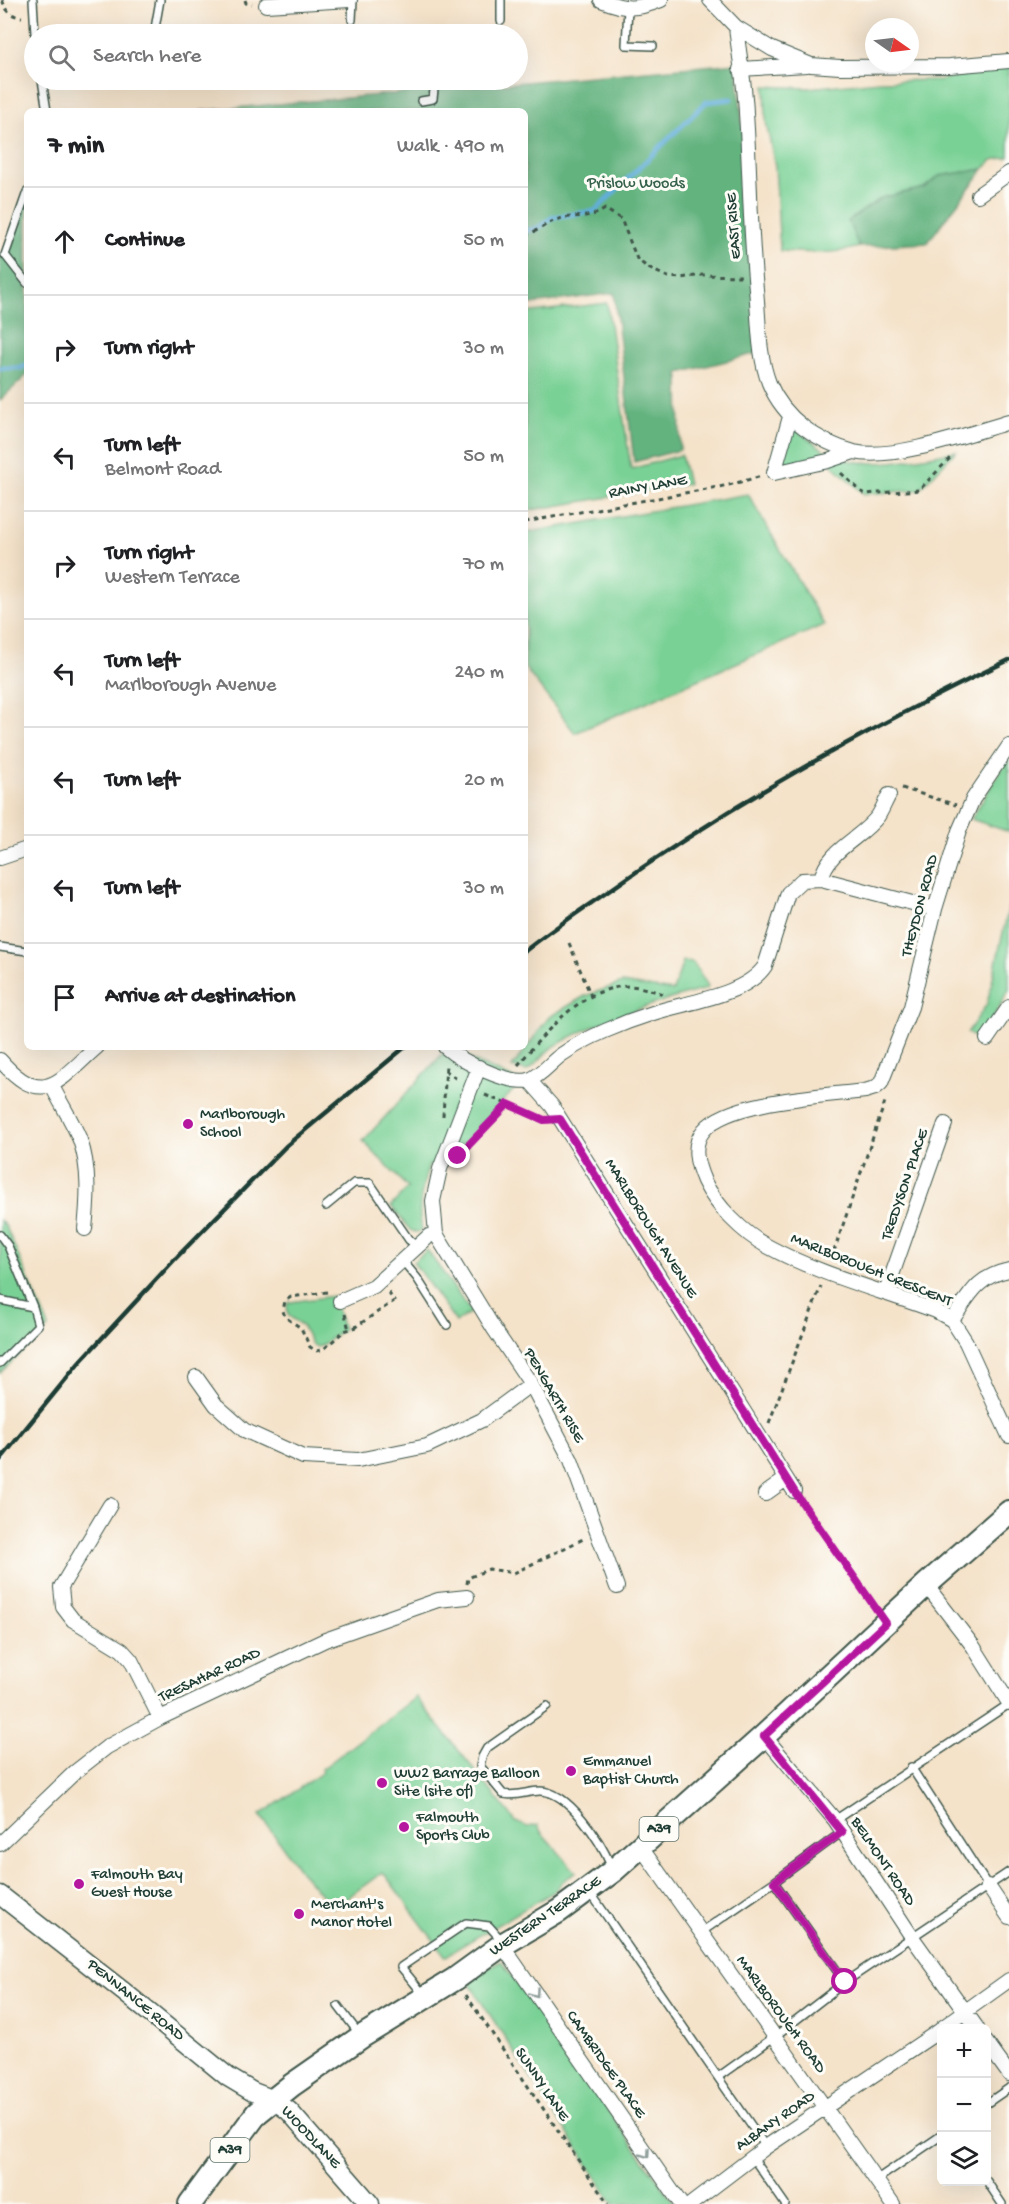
<!DOCTYPE html>
<html lang="en">
<head>
<meta charset="utf-8">
<style>
	body { margin:0; font-family:"Gochi Hand",sans-serif; background:#f2f2f2; color:#202124 }
	.controls { position:absolute; right:18px; bottom:18px; display:grid; overflow:hidden; border-radius:9px; box-shadow:0 6px 24px #0002 }
	.controls button { width:54px; height:54px; display:grid; place-items:center; padding:0; border:0; border-bottom:2px solid #e0e0e0; background:#fff; color:#202124; font:30px sans-serif }
	.compass { position:absolute; left:865px; top:18px; width:54px; height:54px; border-radius:50%; background:#fff; box-shadow:0 6px 24px #0002; rotate:104deg }
	.stop { position:absolute; width:18px; height:18px; margin:-14px; border:4px solid #b5179e; border-radius:50%; background:#fff }
	.stop.end { background:#b5179e; border-color:#fff; box-shadow:0 2px 6px #0008 }
	.list { margin:0; padding:0; list-style:none }
	h2 { display:flex; justify-content:space-between; align-items:center; height:78px; margin:0; padding:0 24px; font-size:26px }
	h2 small { font-size:20px; font-weight:400; color:#757577 }
	.list li { display:grid; grid-template-columns:39px 1fr auto; gap:18px; align-items:center; box-sizing:border-box; height:108px; padding:0 24px; border-top:2px solid #e0e0e0 }
	.list b { display:block; font-size:22px; white-space:nowrap }
	.list p { margin:0; font-size:20px; white-space:nowrap; color:#757577 }
	.list em { font-size:20px; font-style:normal; color:#757577 }
	.icon { flex:none; width:33px; height:33px; fill:none; stroke:currentColor; stroke-width:2; stroke-linecap:round; stroke-linejoin:round }
	.map { position:relative; flex:none; width:1009px; height:2204px; overflow:hidden }
	.search { position:absolute; background:#fff; box-shadow:0 6px 24px #0002; left:24px; top:24px; width:504px; height:66px; display:flex; align-items:center; gap:15px; box-sizing:border-box; padding:0 21px; border-radius:33px; color:#757577; font-size:22px }
	.panel { position:absolute; background:#fff; box-shadow:0 6px 24px #0002; left:24px; top:108px; width:504px; height:942px; border-radius:9px }
	.map>svg:first-child { display:block }
	.green { fill:#7ad196; stroke:#4c8765; stroke-width:1.5 }
	.forest { fill:#63b37f; stroke:#41785a; stroke-width:1.5 }
	.lines { fill:none; stroke-linecap:round; stroke-linejoin:round }
	.stream { stroke:#62aedb; stroke-width:5 }
	.service-casing { stroke:#3f564a; stroke-width:10 }
	.minor-casing { stroke:#3f564a; stroke-width:16 }
	.tertiary-casing { stroke:#3f564a; stroke-width:21 }
	.primary-casing { stroke:#3f564a; stroke-width:26 }
	.path { stroke:#3f564a; stroke-width:3; stroke-dasharray:4.5 4.5; stroke-linecap:butt }
	.service { stroke:#fff; stroke-width:7 }
	.minor { stroke:#fff; stroke-width:14 }
	.tertiary { stroke:#fff; stroke-width:18 }
	.primary { stroke:#fff; stroke-width:22 }
	.rail { stroke:#1f3d34; stroke-width:4.5 }
	.oneway { stroke:#8f9e9a }
	.route { stroke:#b5179e; stroke-width:8 }
	.poi-dot { fill:#b5179e; stroke:#fdfcf7; stroke-width:2 }
	.labels { text-anchor:middle; dominant-baseline:central; stroke-width:6; stroke-linejoin:round; paint-order:stroke }
	.shield { fill:#fdfcf7; stroke:#62766e; stroke-width:1.5 }
	.shield-label { font-size:15px; font-weight:bold; fill:#1f3d34 }
	.park-label { font-size:16px; fill:#36624c; stroke:#fdfcf7 }
	.street-label { font-size:16px; fill:#1f3d34; stroke:#fdfcf7 }
	.poi-label { font-size:16px; fill:#1f3d34; stroke:#fdfcf7; text-anchor:start }
</style>
</head>
<body>
<div class="map">
<svg width="1009" height="2204" viewBox="0 0 1009 2204">
	<rect width="100%" height="100%" fill="#fdfcf7"/>
	<filter id="ink" filterUnits="userSpaceOnUse"><feTurbulence type="fractalNoise" baseFrequency=".0167" numOctaves="2"/><feDisplacementMap in="SourceGraphic" scale="12" xChannelSelector="R" yChannelSelector="G"/><feConvolveMatrix kernelMatrix="1 2 1 2 8 2 1 2 1" color-interpolation-filters="sRGB"/></filter>
	<filter id="wash" filterUnits="userSpaceOnUse"><feTurbulence type="fractalNoise" baseFrequency=".008" numOctaves="4" result="noise"/><feDisplacementMap in="SourceGraphic" scale="24" xChannelSelector="R" yChannelSelector="G"/><feGaussianBlur stdDeviation="1.35" result="paint"/><feColorMatrix in="noise" values="0 0 0 0 0 0 0 0 0 0 0 0 0 0 0 0 0 1.4 0 .05"/><feComposite in="paint" operator="in"/></filter>
	<g filter="url(#wash)">
		<rect width="100%" height="100%" fill="#f4e2c9"/>
		<path class="green" d="M1009 66V157L992 160 984 169 939 176 924 188 881 198 849 221 859 247C832 255 807 253 780 251L775 166 766 122 765 86 808 88 879 81 940 80Z
			M607 303 631 469 681 455 688 484 525 511V313Z
			M791 426C805 435 819 448 833 455 866 472 922 457 956 451L919 490 864 494 825 458 779 467Z
			M748 494 824 625 575 733 525 668V533Z
			M1007 760 1009 762V832L971 819Z
			M1009 906V990L980 1040 967 1033 987 1004Z
			M683 961 693 962 708 986 706 989C654 1003 600 1019 553 1047 543 1053 537 1066 526 1071L512 1067 549 1017 585 996 622 983 673 991Z
			M447 1049 521 1082 440 1169 429 1165C422 1187 417 1207 422 1231L415 1232 410 1230 391 1206 408 1188 363 1141Z
			M0 1220 6 1227 49 1327 0 1373Z
			M427 1250 471 1312 456 1322 413 1262Z
			M333 1296 343 1329C334 1335 328 1343 318 1347L312 1345 303 1327 288 1315 287 1304 291 1302Z
			M416 1697 516 1822 527 1827 538 1825 541 1832 576 1872 562 1882 555 1891 453 1951 446 1957 383 1872 333 1908 300 1871 260 1815 323 1772 322 1769Z
			M501 1961 675 2204H614L467 1980Z"/>
		<path class="forest" d="M737 63 762 352 679 373 680 450 634 462 614 293 525 305V111H200Z
			M984 169 927 243 859 247 848 221 881 198 924 188 939 176Z
			M27 191V375L0 400V257L5 255Z"/>
		<g class="lines">
			<path class="stream" d="M525 231 538 228 553 217 595 211 706 102 731 99
				M0 368H21L27 365"/>
		</g>
	</g>
	<g filter="url(#ink)">
		<g class="lines">
			<g class="service-casing">
				<path id="service" d="M33 0 35 34
					M501 0V21
					M628 8 626 45 653 46
					M352 20 353 0
					M154 34 160 0
					M42 80 47 111
					M165 80H166
					M421 101 433 99 435 80
					M27 192 5 255 27 283
					M0 947 27 951
					M326 1206 354 1183H370L409 1240 417 1246
					M0 1235 8 1246 33 1307
					M402 1260 417 1278 447 1325
					M0 1300 33 1307 38 1325 0 1363
					M547 1706 487 1748 482 1757 480 1766 503 1794C516 1797 528 1791 540 1791 569 1791 601 1842 611 1866
					M911 1767 988 1886
					M835 1820 1009 1704
					M774 1882 845 1982
					M590 1892 766 2147
					M700 1933 774 1882 842 1832
					M424 1995 401 1967 466 1923 489 1926 503 1942
					M338 2006 360 2035
					M718 2077 774 2037 845 1982 1009 1872
					M986 2104 1009 2088
					M753 2158 785 2204
					M876 2180 942 2135
					M986 2180 1002 2204"/>
			</g>
			<g class="minor-casing">
				<path id="minor" d="M601 0C626 10 636 10 661 0
					M710 0 736 27 772 49 811 65 840 67 950 66 1009 61
					M266 5 350 0
					M736 27C739 55 745 84 746 113 750 171 750 230 756 289 759 319 758 355 769 383 784 419 818 442 854 452 893 461 971 433 1009 422
					M740 69 807 65
					M978 195 1009 173
					M790 417 774 473 828 461 854 452
					M1009 746 973 799 959 831 935 909 911 1007 881 1083 875 1088 865 1091C826 1096 729 1100 704 1130 691 1145 697 1165 704 1181 716 1206 743 1233 767 1246 820 1275 880 1290 936 1311L952 1320 966 1342 1009 1436
					M0 858 27 849
					M821 879 935 909
					M987 1039 1009 1007
					M445 1047C461 1061 507 1085 529 1080L552 1106 794 1491
					M0 1060C44 1110 59 1080 97 1047
					M479 1067 440 1169 433 1201 436 1234 494 1329 531 1384 571 1460 617 1587
					M529 1080C542 1075 550 1063 561 1055 574 1046 591 1037 605 1031 621 1024 637 1018 653 1013 686 1002 745 996 765 966L788 893 802 880 821 879C828 849 861 839 878 816 882 810 885 802 889 795
					M52 1086C61 1104 73 1122 80 1140 90 1168 88 1200 85 1229
					M886 1292 945 1124
					M340 1301 374 1286 429 1236 436 1234
					M952 1320C970 1295 976 1277 1009 1270
					M196 1377 216 1405 244 1430 303 1457 358 1460 427 1446 482 1420 531 1384
					M765 1494 786 1479
					M110 1505 61 1587 63 1607 73 1620 122 1650 131 1660 160 1718
					M926 1585 973 1646 1009 1703
					M764 1736 835 1820 912 1937 977 2028
					M0 1844 75 1772 107 1747 160 1718 325 1640 438 1600 467 1597
					M640 1846 893 2204
					M988 1886 1009 1917
					M502 1945 681 2204
					M942 2028 1009 1980
					M986 2042 1009 2074
					M691 2204 766 2147 942 2029"/>
			</g>
			<g class="tertiary-casing">
				<path id="tertiary" d="M0 1895 124 1992 228 2077 253 2092 274 2100 289 2111 370 2204"/>
			</g>
			<g class="primary-casing">
				<path id="primary" d="M190 2204 257 2113 292 2085 361 2037 455 1979 502 1945 559 1911 613 1871 764 1736 926 1585 1009 1512"/>
			</g>
			<path class="path" d="M2 0C7 11 10 16 22 17
				M245 0 246 3 252 4
				M525 235C538 232 547 222 559 219 577 214 589 220 605 209L621 219 637 259 648 268 668 277 680 278 703 275 741 276
				M841 473 864 494 919 490 952 456
				M525 522 729 485 762 476
				M902 788 956 805
				M569 943 591 996
				M518 1065C546 1032 580 988 628 986 640 986 653 991 664 994
				M445 1070 458 1080
				M485 1095 542 1119
				M443 1116 446 1065
				M465 1149 508 1104
				M831 1260 886 1099
				M327 1292 291 1297 285 1301 283 1311 285 1317 301 1328 310 1347 317 1351 324 1349 344 1331 354 1328 394 1301 388 1292
				M345 1314 349 1330
				M769 1423 821 1286
				M803 1504 874 1606
				M467 1584 468 1578 489 1569 514 1573 583 1539
				M466 1995 608 2204"/>
			<use href="#service" class="service"/>
			<use href="#minor" class="minor"/>
			<use href="#tertiary" class="tertiary"/>
			<use href="#primary" class="primary"/>
			<path class="rail" d="M525 951C550 931 577 913 603 895 733 803 866 729 1009 660
				M0 1460 79 1363 175 1259 286 1146 405 1047"/>
		</g>
		<defs><path id="oneway-chevron" d="M-2-3.5L2.5 0L-2 3.5" fill="none" stroke-width="1.6" stroke-linecap="round" stroke-linejoin="round" transform="scale(1.5)"/></defs>
		<g class="oneway">
			<use href="#oneway-chevron" transform="translate(535 1993) rotate(55)"/>
			<use href="#oneway-chevron" transform="translate(646 2154) rotate(55)"/>
		</g>
	</g>
	<g class="lines" filter="url(#ink)">
		<path class="route" d="M458 1156 508 1104 544 1120 560 1119 794 1491 886 1623 764 1736 842 1832 774 1882 845 1982"/>
	</g>
	<g class="poi-dot">
		<circle cx="188" cy="1124" r="6"/>
		<circle cx="571" cy="1771" r="6"/>
		<circle cx="382" cy="1783" r="6"/>
		<circle cx="404" cy="1827" r="6"/>
		<circle cx="79" cy="1884" r="6"/>
		<circle cx="299" cy="1914" r="6"/>
	</g>
	<g class="labels">
		<g class="shield">
			<rect x="639.5" y="1817" width="39" height="24" rx="4.5"/>
			<rect x="210.5" y="2138" width="39" height="24" rx="4.5"/>
		</g>
		<g class="shield-label">
			<text x="659" y="1829">A39</text>
			<text x="230" y="2150">A39</text>
		</g>
		<g class="park-label">
			<text x="636" y="184">Prislow Woods</text>
		</g>
		<g class="street-label">
			<text transform="translate(735 226) rotate(-94)">EAST RISE</text>
			<text transform="translate(648 488) rotate(-10)">RAINY LANE</text>
			<text transform="translate(921 906) rotate(-75)">THEYDON ROAD</text>
			<text transform="translate(906 1185) rotate(-71)">TREDYSON PLACE</text>
			<text transform="translate(650 1229) rotate(58)">MARLBOROUGH AVENUE</text>
			<text transform="translate(871 1271) rotate(22)">MARLBOROUGH CRESCENT</text>
			<text transform="translate(553 1396) rotate(60)">PENGARTH RISE</text>
			<text transform="translate(210 1676) rotate(-25)">TRESAHAR ROAD</text>
			<text transform="translate(882 1862) rotate(56)">BELMONT ROAD</text>
			<text transform="translate(546 1917) rotate(-34)">WESTERN TERRACE</text>
			<text transform="translate(135 2001) rotate(39)">PENNANCE ROAD</text>
			<text transform="translate(780 2015) rotate(54)">MARLBOROUGH ROAD</text>
			<text transform="translate(605 2065) rotate(55)">CAMBRIDGE PLACE</text>
			<text transform="translate(541 2085) rotate(56)">SUNNY LANE</text>
			<text transform="translate(776 2122) rotate(-35)">ALBANY ROAD</text>
			<text transform="translate(310 2138) rotate(47)">WOODLANE</text>
		</g>
		<g class="poi-label">
			<text x="200" y="1115">Marlborough<tspan x="200" dy="18">School</tspan></text>
			<text x="583" y="1762">Emmanuel<tspan x="583" dy="18">Baptist Church</tspan></text>
			<text x="394" y="1774">WW2 Barrage Balloon<tspan x="394" dy="18">Site (site of)</tspan></text>
			<text x="416" y="1818">Falmouth<tspan x="416" dy="18">Sports Club</tspan></text>
			<text x="91" y="1875">Falmouth Bay<tspan x="91" dy="18">Guest House</tspan></text>
			<text x="311" y="1905">Merchant's<tspan x="311" dy="18">Manor Hotel</tspan></text>
		</g>
	</g>
</svg>
<div class="controls">
<button>+</button>
<button>−</button>
<button><svg class="icon" aria-label="layers" viewBox="0 0 24 24"><path d="M12 4l9 5-9 5-9-5zM3 14l9 5 9-5"/></svg></button>
</div>
<svg class="compass" viewBox="-18 -18 36 36"><path d="M0-13l5 13h-10z" fill="#e53935"/><path d="M0 13l5-13h-10z" fill="#757577"/></svg>
<div class="stop" style="left:845px;top:1982px"></div>
<div class="stop end" style="left:458px;top:1156px"></div>
<div class="search"><svg class="icon" aria-label="search" viewBox="0 0 24 24"><circle cx="10" cy="10" r="6"/><path d="M15 15l6 6"/></svg>Search here</div>
<section class="panel">
<h2>7 min<small>Walk · 490 m</small></h2>
<ul class="list">
<li><svg class="icon" aria-label="ahead" viewBox="0 0 24 24"><path d="M12 20V5M6 11l6-6 6 6"/></svg><div><b>Continue</b></div><em>50 m</em></li>
<li><svg class="icon" aria-label="right" viewBox="0 0 24 24"><path d="M7 20v-9h11M14 6l5 5-5 5"/></svg><div><b>Turn right</b></div><em>30 m</em></li>
<li><svg class="icon" aria-label="left" viewBox="0 0 24 24"><path d="M17 20v-9H6M10 6l-5 5 5 5"/></svg><div><b>Turn left</b><p>Belmont Road</p></div><em>50 m</em></li>
<li><svg class="icon" aria-label="right" viewBox="0 0 24 24"><path d="M7 20v-9h11M14 6l5 5-5 5"/></svg><div><b>Turn right</b><p>Western Terrace</p></div><em>70 m</em></li>
<li><svg class="icon" aria-label="left" viewBox="0 0 24 24"><path d="M17 20v-9H6M10 6l-5 5 5 5"/></svg><div><b>Turn left</b><p>Marlborough Avenue</p></div><em>240 m</em></li>
<li><svg class="icon" aria-label="left" viewBox="0 0 24 24"><path d="M17 20v-9H6M10 6l-5 5 5 5"/></svg><div><b>Turn left</b></div><em>20 m</em></li>
<li><svg class="icon" aria-label="left" viewBox="0 0 24 24"><path d="M17 20v-9H6M10 6l-5 5 5 5"/></svg><div><b>Turn left</b></div><em>30 m</em></li>
<li><svg class="icon" aria-label="arrive" viewBox="0 0 24 24"><path d="M6 21V4h12l-3 4 3 4H6"/></svg><div><b>Arrive at destination</b></div></li>
</ul>
</section>
</div>
</body>
</html>
